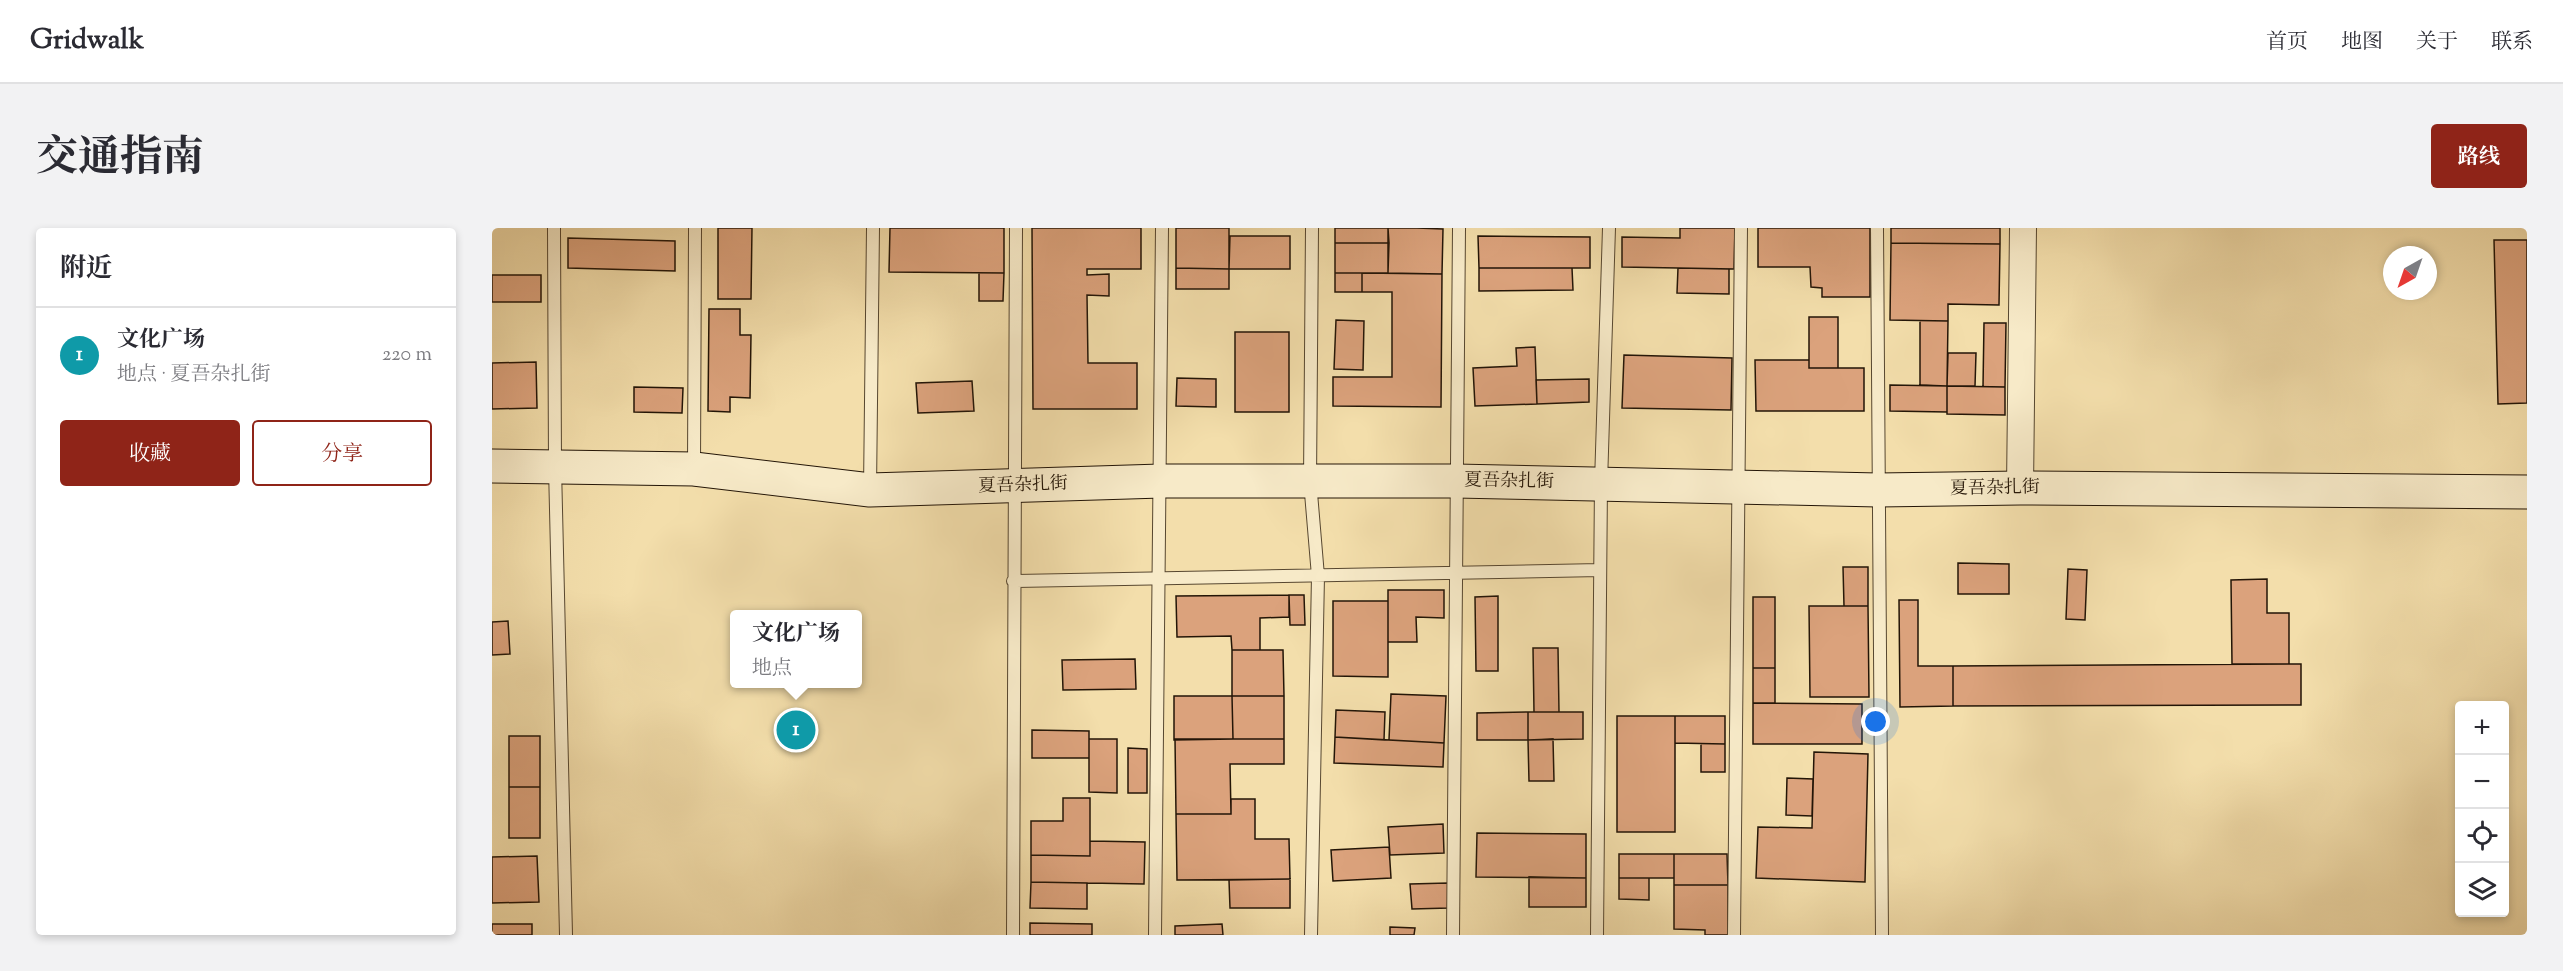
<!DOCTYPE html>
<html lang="zh">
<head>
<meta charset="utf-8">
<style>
	body { margin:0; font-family:"Sorts Mill Goudy","Noto Serif SC",serif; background:#f2f2f3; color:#2b2b33 }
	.controls { position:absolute; right:18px; bottom:18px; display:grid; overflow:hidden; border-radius:6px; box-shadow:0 3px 9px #0003 }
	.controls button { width:54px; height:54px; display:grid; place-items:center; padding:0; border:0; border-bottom:2px solid #e1e1e2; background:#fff; color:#2b2b33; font:30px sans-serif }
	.compass { position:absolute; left:1891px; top:18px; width:54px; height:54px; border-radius:50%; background:#fff; box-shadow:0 3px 9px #0003; rotate:220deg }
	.you { position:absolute; left:1384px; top:494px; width:21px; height:21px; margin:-15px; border:4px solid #fff; border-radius:50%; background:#1a73e8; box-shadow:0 0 0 9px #1a73e833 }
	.badge { display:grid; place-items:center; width:39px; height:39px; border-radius:50%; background:#8f2418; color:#fff; font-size:20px; font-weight:700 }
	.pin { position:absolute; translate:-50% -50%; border:3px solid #fff; box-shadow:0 2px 6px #0006 }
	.popup { position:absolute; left:238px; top:382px; width:132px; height:78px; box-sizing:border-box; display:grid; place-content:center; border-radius:6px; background:#fff; filter:drop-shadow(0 2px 4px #0005); font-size:20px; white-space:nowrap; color:#7c7c81 }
	.popup b { font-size:22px; color:#2b2b33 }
	.popup::after { content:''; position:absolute; left:50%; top:100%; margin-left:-12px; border:12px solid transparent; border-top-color:#fff }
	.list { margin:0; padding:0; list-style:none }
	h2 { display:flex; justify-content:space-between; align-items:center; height:78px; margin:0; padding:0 24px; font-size:26px }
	h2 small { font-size:20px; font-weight:400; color:#7c7c81 }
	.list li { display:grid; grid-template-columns:39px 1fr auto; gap:18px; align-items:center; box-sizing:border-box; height:96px; padding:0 24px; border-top:2px solid #e1e1e2 }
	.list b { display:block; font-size:22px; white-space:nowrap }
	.list p { margin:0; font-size:20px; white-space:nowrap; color:#7c7c81 }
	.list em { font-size:20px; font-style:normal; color:#7c7c81 }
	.actions { display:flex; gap:12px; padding:18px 24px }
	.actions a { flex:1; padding:14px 0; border:2px solid #8f2418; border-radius:6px; text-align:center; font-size:21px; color:#8f2418 }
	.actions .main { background:#8f2418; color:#fff }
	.icon { flex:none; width:33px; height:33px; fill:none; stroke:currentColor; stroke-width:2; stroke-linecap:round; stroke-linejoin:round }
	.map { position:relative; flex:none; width:2035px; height:707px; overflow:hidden; border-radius:6px }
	header { display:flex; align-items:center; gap:36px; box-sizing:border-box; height:84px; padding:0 30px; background:#fff; border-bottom:2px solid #e1e1e2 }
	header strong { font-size:28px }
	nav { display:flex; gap:33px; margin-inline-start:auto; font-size:21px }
	.intro { display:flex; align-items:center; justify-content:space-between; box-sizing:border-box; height:144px; padding:0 36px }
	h1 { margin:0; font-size:42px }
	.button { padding:15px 27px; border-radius:6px; background:#8f2418; color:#fff; font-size:21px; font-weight:700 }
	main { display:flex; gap:36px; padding:0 36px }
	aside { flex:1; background:#fff; border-radius:6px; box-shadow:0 3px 9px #0003 }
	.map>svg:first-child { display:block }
	.building { fill:#dba27c; stroke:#231507; stroke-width:1.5 }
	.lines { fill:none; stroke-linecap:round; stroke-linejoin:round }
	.lane-casing { stroke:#574730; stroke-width:14 }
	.street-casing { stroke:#574730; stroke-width:28 }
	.secondary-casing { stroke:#231507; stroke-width:35 }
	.lane { stroke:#f7eac8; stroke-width:12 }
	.street { stroke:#f7eac8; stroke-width:26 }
	.secondary { stroke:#f7eac8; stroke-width:33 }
	.labels { text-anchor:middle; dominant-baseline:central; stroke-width:6; stroke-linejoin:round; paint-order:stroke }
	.street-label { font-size:18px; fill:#231507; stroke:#f7eac8 }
</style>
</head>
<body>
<header>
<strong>Gridwalk</strong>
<nav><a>首页</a><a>地图</a><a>关于</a><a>联系</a></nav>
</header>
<div class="intro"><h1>交通指南</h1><a class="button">路线</a></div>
<main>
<aside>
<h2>附近<small></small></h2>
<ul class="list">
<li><span class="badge" style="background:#0f9aa8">1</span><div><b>文化广场</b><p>地点 · 夏吾杂扎街</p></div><em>220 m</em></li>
</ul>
<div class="actions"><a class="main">收藏</a><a>分享</a></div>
</aside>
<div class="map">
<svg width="2035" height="707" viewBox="0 0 2035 707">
	<rect width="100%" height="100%" fill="#f3deab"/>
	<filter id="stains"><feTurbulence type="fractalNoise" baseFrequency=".00333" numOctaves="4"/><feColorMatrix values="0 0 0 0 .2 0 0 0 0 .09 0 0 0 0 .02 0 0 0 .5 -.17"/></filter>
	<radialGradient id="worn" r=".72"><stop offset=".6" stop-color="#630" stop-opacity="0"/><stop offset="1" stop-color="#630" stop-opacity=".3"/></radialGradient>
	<path class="building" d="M226 0H260L259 71H226Z
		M398 0H512V45L397 44Z
		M540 0H649V41H595V47L617 46V68L595 67 596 135H645V181H541Z
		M684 0H737V41L684 40Z
		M843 0H896L897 15H843Z
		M925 0 951 1 950 46 896 45V0Z
		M1188 0H1243L1242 41 1130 39V9L1188 10Z
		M1266 0H1378V69H1330V60L1319 59 1318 39H1266Z
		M1399 0H1508V16L1399 15Z
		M738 8H798V41H737Z
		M986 8 1098 9V40H987Z
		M76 10 183 13V43L76 40Z
		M2002 12H2035V175L2006 176Z
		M843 15H897L896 45H843Z
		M1399 15 1508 16 1507 77 1456 76V93L1398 92Z
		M684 40 737 41V61H684Z
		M987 40H1080L1081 62 987 63Z
		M1186 40 1237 41V66L1185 65Z
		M487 45H512L511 73H487Z
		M843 45H870V64H843Z
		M870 45 950 46 949 179 841 178V149H900V64H870Z
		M0 47H49V74H0Z
		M217 81H248V107H259L258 170 238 169V184L216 183Z
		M1317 89H1346V140H1317Z
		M844 92 872 93 871 142 842 141Z
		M1428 93H1456L1455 158 1428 157Z
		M1492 95H1514L1513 159H1491Z
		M743 104H797V184H743Z
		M1043 119 1045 176 983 178 981 140 1025 138 1024 120Z
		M1456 125H1484L1483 158H1455Z
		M1132 127 1240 130 1239 182 1130 180Z
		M1263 132H1317V140H1372V183H1264Z
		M44 134 45 180 0 181V135Z
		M685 150 724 151V179L684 178Z
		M1097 151V174L1045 176 1044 152Z
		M480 153 482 183 426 185 424 155Z
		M1398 157 1455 158V184L1398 183Z
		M1455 158 1513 159V187L1455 186Z
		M142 159 191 160 190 185 142 184Z
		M1466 335 1517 336V366H1466Z
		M1351 339H1376V378H1352Z
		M1576 341 1595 342 1593 392 1574 391Z
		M1775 351V385H1797V436H1740L1739 352Z
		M896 362H952V390L924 389 925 414H896Z
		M797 367H812L813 397H798Z
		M797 367V389L768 390V422H740L739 408 685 409 684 368Z
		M1006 368V443H984L983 369Z
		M1261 369H1283V440H1261Z
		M1407 372H1426V438H1461V478L1408 479Z
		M841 373H896V449L841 448Z
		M1317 378H1376L1377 469H1318Z
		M16 393 18 426 0 427V394Z
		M1041 420H1066L1067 484H1042Z
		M740 422H791L792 468H740Z
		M643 431 644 461 571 462 570 432Z
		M1809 436V477L1461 478V438Z
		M1261 440H1283V475H1261Z
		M899 466 954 468 952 515 897 512Z
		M682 468H740L741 511 682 512Z
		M740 468H792V511H741Z
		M1261 475 1370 476V516H1261Z
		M844 482 893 484 892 512 843 509Z
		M1036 484H1091V511L1036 512Z
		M1036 484V512H985V485Z
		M1125 488H1183V604H1125Z
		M1183 488H1233V516L1183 515Z
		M540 502 597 503V530H540Z
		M17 508H48V559H17Z
		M843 509 952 515 951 539 842 535Z
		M597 511H625V565L597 564Z
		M683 511H792V536H738L739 586H684Z
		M1061 511 1062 553H1037L1036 512Z
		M1209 516H1233V544H1209Z
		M636 520 655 521V565H636Z
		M1322 524 1376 526 1373 654 1264 650 1266 599 1320 600Z
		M1295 550 1321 551 1320 588 1294 587Z
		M17 559H48V610H17Z
		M571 570H598V628L539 627V593H571Z
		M739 571H763V611H797L798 651 685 652 684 586H739Z
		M951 596 952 625 898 627 896 599Z
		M985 605 1094 606V650L984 649Z
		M598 613 653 614 652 656 539 654V627L598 628Z
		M897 619 899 650 841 653 839 622Z
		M1127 626H1182V650H1127Z
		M1182 626H1235L1236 657H1182Z
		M45 628 47 674 0 675V629Z
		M1037 649 1094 650V679H1037Z
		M1127 650H1157V672L1127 671Z
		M798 651V680H738L737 652Z
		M539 654 595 655V681L538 680Z
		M956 655 957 680 920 681 918 656Z
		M1182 657H1236V707H1213V702L1182 701Z
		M538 695 600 696V707H538Z
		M0 696H40V707H0Z
		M730 696 731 707H683V698Z
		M898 699 923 700 922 707H898Z"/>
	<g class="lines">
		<g class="lane-casing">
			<path id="lane" d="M62 0 63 239 74 707
				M1385 0 1390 707
				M202 239 203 0
				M378 261 381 0
				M521 353 1108 342
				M521 707 524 0
				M663 707 670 0
				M819 707 826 348 818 253 820 0
				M961 707 967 0
				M1105 707 1109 255 1117 0
				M1242 707 1249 0"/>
		</g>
		<g class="street-casing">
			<path id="street" d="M1528 260 1531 0"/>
		</g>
		<g class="secondary-casing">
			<path id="secondary" d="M0 238 202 241 378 262 669 253H964L1386 262 1528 260 2035 264"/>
		</g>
		<use href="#lane" class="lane"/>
		<use href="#street" class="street"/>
		<use href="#secondary" class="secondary"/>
	</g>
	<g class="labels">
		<g class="street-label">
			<text transform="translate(1017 254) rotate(1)">夏吾杂扎街</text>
			<text transform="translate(531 258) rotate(-2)">夏吾杂扎街</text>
			<text transform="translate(1503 261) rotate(-1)">夏吾杂扎街</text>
		</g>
	</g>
	<rect width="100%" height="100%" filter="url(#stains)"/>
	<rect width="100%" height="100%" fill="url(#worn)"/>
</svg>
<div class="controls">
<button>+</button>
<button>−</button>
<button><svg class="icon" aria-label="locate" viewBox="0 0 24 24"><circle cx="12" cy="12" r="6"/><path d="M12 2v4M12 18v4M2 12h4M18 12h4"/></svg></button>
<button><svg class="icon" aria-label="layers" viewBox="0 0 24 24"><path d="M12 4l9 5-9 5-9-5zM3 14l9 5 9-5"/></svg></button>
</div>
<svg class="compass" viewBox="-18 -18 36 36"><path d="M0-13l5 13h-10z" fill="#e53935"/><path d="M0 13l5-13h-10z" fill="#7c7c81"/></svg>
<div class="you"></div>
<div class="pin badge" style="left:304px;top:502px;background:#0f9aa8">1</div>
<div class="popup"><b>文化广场</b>地点</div>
</div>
</main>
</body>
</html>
